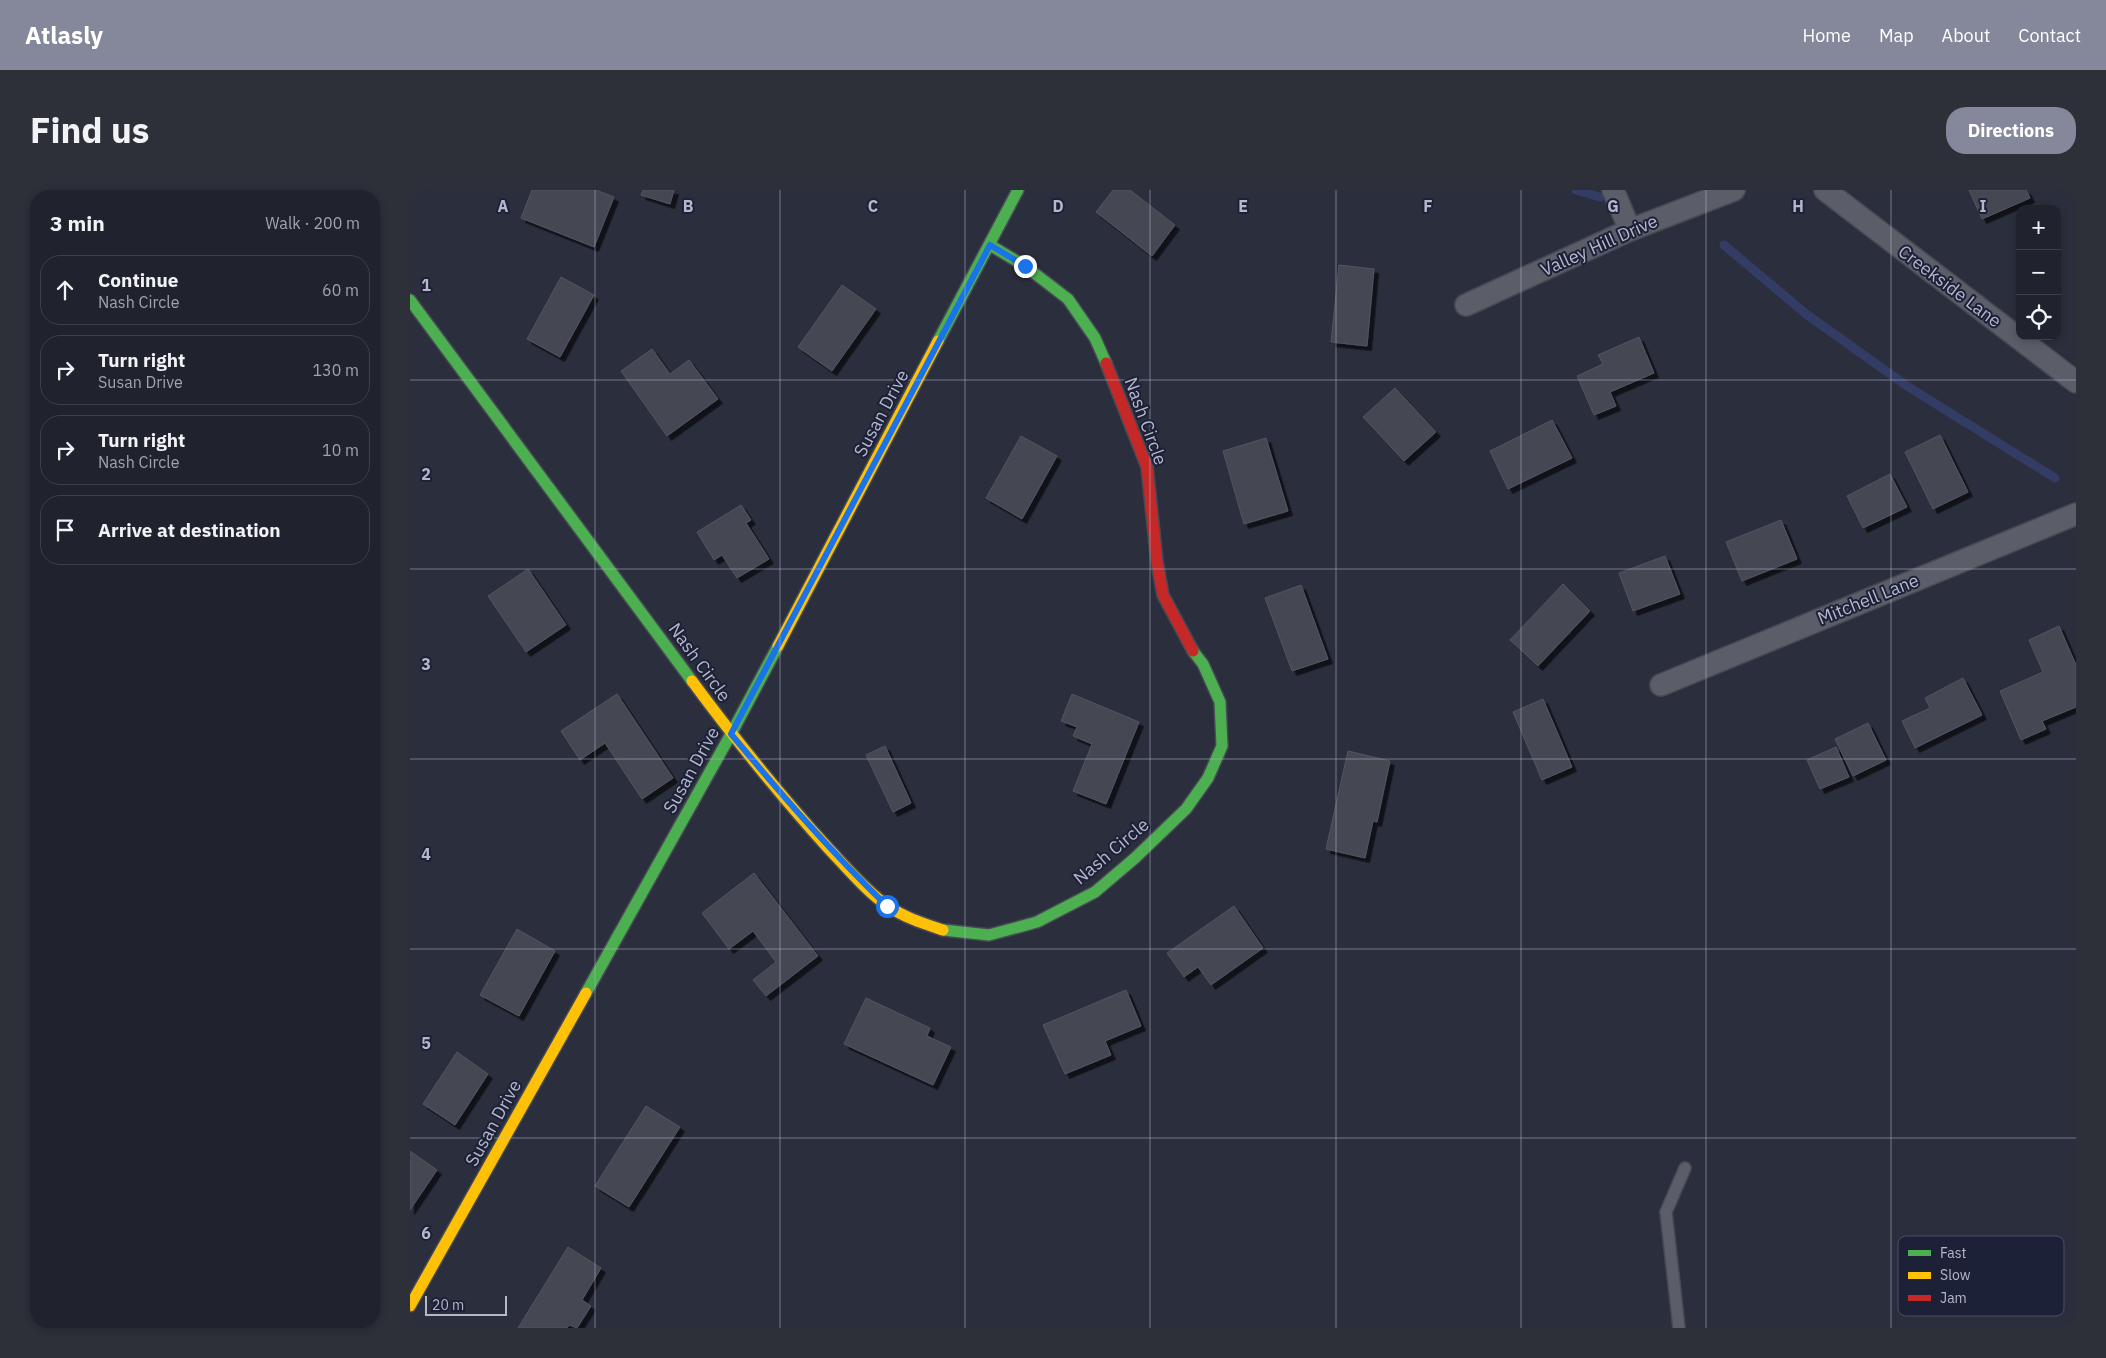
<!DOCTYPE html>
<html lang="en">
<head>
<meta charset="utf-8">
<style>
	body { margin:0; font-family:"IBM Plex Sans",sans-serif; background:#2d2f39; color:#f1f3f6 }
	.controls { position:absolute; right:15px; top:15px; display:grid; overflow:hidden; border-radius:10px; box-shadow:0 2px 8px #0003 }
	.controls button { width:45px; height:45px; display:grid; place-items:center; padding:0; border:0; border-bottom:1px solid #3d3f49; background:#20222d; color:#f1f3f6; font:25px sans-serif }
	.scale { position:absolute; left:15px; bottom:12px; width:82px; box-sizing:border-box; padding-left:5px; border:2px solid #b5b8cc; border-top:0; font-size:14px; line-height:18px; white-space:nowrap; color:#b5b8cc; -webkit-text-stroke:4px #1d2137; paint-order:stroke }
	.stop { position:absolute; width:15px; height:15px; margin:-11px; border:4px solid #1a73e8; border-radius:50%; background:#fff }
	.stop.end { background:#1a73e8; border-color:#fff; box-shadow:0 1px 5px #0008 }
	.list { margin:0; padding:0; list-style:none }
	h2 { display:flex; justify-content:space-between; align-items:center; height:65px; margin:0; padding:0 20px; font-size:21px }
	h2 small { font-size:16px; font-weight:400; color:#a2a4aa }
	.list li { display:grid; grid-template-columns:32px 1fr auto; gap:15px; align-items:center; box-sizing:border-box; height:70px; margin:0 10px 10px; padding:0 10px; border:1px solid #3d3f49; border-radius:20px }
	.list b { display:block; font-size:19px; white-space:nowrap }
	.list p { margin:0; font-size:16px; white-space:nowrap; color:#a2a4aa }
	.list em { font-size:16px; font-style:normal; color:#a2a4aa }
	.icon { flex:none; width:28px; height:28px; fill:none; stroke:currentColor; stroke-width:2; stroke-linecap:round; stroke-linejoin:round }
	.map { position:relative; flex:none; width:1666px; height:1138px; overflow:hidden; border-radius:20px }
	header { display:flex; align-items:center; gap:30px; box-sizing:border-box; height:70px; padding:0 25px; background:#85889a; color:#fff }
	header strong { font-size:24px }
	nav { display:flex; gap:28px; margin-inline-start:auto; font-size:18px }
	.intro { display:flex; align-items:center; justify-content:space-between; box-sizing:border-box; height:120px; padding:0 30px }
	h1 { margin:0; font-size:35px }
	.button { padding:12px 22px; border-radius:20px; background:#85889a; color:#fff; font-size:18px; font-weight:700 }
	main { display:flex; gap:30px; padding:0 30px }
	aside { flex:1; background:#20222d; border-radius:20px; box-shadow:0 2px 8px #0003 }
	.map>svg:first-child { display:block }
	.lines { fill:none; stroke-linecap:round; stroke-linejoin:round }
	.stream { stroke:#333c65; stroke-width:9 }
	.building { fill:#444652; stroke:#535563; filter:url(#shadow) }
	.lane-casing { stroke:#474a54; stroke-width:14 }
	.street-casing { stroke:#474a54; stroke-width:24 }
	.fast-casing { stroke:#474a54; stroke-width:14 }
	.slow-casing { stroke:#474a54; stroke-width:14 }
	.jam-casing { stroke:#474a54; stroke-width:14 }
	.lane { stroke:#5b5d69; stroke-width:11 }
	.street { stroke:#5b5d69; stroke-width:21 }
	.fast { stroke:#4caf50; stroke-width:11 }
	.slow { stroke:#ffc107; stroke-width:11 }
	.jam { stroke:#c62828; stroke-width:11 }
	.route { stroke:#1a73e8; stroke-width:6 }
	.grid { fill:none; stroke:#b5b8cc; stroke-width:1; stroke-opacity:0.55 }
	.labels { text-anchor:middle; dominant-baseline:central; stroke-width:4; stroke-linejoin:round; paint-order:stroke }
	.street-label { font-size:18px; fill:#b5b8cc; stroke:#1d2137 }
	.key { fill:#1d2137; stroke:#4b4e64; stroke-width:1 }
	.key-label { font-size:14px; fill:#b5b8cc }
	.grid-label { font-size:16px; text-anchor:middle; font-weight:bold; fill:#b5b8cc; stroke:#1d2137; stroke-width:4; stroke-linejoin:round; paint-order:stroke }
</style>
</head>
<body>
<header>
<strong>Atlasly</strong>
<nav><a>Home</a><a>Map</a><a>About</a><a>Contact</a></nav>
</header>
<div class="intro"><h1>Find us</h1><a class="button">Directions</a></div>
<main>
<aside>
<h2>3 min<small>Walk · 200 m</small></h2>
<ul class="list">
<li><svg class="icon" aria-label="ahead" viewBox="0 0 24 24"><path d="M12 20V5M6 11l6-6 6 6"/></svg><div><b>Continue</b><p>Nash Circle</p></div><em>60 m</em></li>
<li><svg class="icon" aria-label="right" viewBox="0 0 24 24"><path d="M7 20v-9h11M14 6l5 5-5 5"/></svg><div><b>Turn right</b><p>Susan Drive</p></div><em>130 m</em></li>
<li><svg class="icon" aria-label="right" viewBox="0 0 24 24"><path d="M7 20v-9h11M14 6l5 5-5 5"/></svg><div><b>Turn right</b><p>Nash Circle</p></div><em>10 m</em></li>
<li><svg class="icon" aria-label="arrive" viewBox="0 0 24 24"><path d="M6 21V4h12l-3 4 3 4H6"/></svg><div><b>Arrive at destination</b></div></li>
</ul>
</aside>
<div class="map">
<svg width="1666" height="1138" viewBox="0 0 1666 1138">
	<defs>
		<filter id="shadow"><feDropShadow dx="4.5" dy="4.5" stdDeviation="0" flood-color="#0009"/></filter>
	</defs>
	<rect width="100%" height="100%" fill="#2b2e3c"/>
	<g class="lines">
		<path class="stream" d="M1166 0 1190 7
			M1314 55 1396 124 1497 196 1645 288"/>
	</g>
	<path class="building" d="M122 0H186L204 7 184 57 111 28Z
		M233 0H264L260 14 231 5Z
		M703 0H720L765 35 742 66 686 22Z
		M1559 0H1616L1620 8 1572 29Z
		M929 75 964 79 957 156 921 152Z
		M151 87 184 105 150 167 117 149Z
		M432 95 466 119 422 181 388 157Z
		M1229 147 1244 183 1200 202 1206 216 1184 225 1167 186 1193 174 1188 165Z
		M242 159 260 184 279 170 308 209 257 246 211 181Z
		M985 198 1026 242 994 271 953 227Z
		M1142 230 1162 268 1098 299 1080 261Z
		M1530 245 1558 302 1523 319 1495 262Z
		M611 246 647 266 612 329 576 308Z
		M856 248 878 321 834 334 813 261Z
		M1480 284 1497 317 1453 338 1437 306Z
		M331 315 341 330 336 333 359 369 327 388 312 365 304 370 287 342Z
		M1371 330 1387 369 1332 391 1316 352Z
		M1255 366 1270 404 1223 421 1209 383Z
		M118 379 156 435 116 462 78 406Z
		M1153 394 1180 421 1128 476 1100 450Z
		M891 395 918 469 882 481 855 408Z
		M1649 436 1666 475V517L1632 531 1636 539 1611 550 1590 501 1633 482 1619 450Z
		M1553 488 1572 525 1505 558 1492 531 1520 518 1515 508Z
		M207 504 263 588 232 609 195 553 170 570 151 541Z
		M662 504 729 532 696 614 663 601 682 554 663 546 667 537 651 531Z
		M1133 509 1162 577 1132 590 1103 522Z
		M1458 533 1476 570 1443 586 1425 549Z
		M475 556 501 613 483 622 456 565Z
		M1426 557 1439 587 1410 599 1397 570Z
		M938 561 980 571 967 632 963 631 955 668 916 659Z
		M344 683 408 766 356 806 343 790 366 772 343 741 319 759 292 723Z
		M824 716 853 758 801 795 788 777 774 787 757 763Z
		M107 739 145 761 109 826 70 805Z
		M716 800 731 836 695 851 701 865 655 884 633 835Z
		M456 808 520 838 517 846 541 857 523 895 434 854Z
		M47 862 78 884 45 935 13 914Z
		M236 916 270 937 219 1017 185 996Z
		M0 961 27 980 0 1020Z
		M158 1057 191 1078 172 1110 181 1116 167 1138 159 1135 157 1138H108Z"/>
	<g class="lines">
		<g class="lane-casing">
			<path id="lane" d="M1269 1138 1256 1022 1275 978"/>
		</g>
		<g class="street-casing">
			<path id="street" d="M1203 0 1220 40
				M1415 0 1666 192
				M1056 115 1220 40 1324 0
				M1251 495 1666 324"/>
		</g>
		<g class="fast-casing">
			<path id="fast" d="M580 55 615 76 658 109 685 148 696 173
				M0 110 282 491
				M528 151 608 0
				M533 740 579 745 627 732 685 702 725 668 776 619 798 588 812 556 810 512 793 474 783 461
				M176 803 321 544 368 456"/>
		</g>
		<g class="slow-casing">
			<path id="slow" d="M368 456 528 151
				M282 491C325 549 370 605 418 658 434 675 459 704 478 716 495 728 515 734 533 740
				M0 1116 176 803"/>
		</g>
		<g class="jam-casing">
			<path id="jam" d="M696 173 737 277 747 372 753 405 783 461"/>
		</g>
		<use href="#lane" class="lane"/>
		<use href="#street" class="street"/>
		<use href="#fast" class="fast"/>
		<use href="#slow" class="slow"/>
		<use href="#jam" class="jam"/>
	</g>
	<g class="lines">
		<path class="route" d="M477 716C420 661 372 605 321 544L580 55 615 76"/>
	</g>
	<path class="grid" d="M185 0V1138M370 0V1138M555 0V1138M740 0V1138M926 0V1138M1111 0V1138M1296 0V1138M1481 0V1138M0 190H1666M0 379H1666M0 569H1666M0 759H1666M0 948H1666"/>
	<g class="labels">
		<g class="street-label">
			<text transform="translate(1189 55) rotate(-24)">Valley Hill Drive</text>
			<text transform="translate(1540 96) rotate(37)">Creekside Lane</text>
			<text transform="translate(471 223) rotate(-62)">Susan Drive</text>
			<text transform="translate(736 231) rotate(70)">Nash Circle</text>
			<text transform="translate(1458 409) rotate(-22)">Mitchell Lane</text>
			<text transform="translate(290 472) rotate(54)">Nash Circle</text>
			<text transform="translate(281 580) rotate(-61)">Susan Drive</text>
			<text transform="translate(701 661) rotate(-40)">Nash Circle</text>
			<text transform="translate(83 933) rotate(-61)">Susan Drive</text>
		</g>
	</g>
	<rect x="1488" y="1046" width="166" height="80" rx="8" class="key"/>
	<rect x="1498" y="1060" width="23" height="6" fill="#4caf50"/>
	<rect x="1498" y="1082" width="23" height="7" fill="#ffc107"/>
	<rect x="1498" y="1105" width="23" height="6" fill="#c62828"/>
	<g class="key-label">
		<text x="1530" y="1068">Fast</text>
		<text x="1530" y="1090">Slow</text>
		<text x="1530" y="1113">Jam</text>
	</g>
	<g class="grid-label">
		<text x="93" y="22">A</text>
		<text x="278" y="22">B</text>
		<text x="463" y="22">C</text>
		<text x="648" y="22">D</text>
		<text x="833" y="22">E</text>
		<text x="1018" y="22">F</text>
		<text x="1203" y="22">G</text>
		<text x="1388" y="22">H</text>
		<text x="1573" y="22">I</text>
		<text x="16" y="101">1</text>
		<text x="16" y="290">2</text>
		<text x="16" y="480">3</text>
		<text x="16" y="670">4</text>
		<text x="16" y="859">5</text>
		<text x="16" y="1049">6</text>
	</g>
</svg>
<div class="controls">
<button>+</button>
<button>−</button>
<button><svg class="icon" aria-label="locate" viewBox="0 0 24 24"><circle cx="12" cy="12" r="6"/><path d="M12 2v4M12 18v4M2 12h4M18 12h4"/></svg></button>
</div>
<div class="scale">20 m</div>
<div class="stop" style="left:477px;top:716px"></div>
<div class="stop end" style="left:615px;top:76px"></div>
</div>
</main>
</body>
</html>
